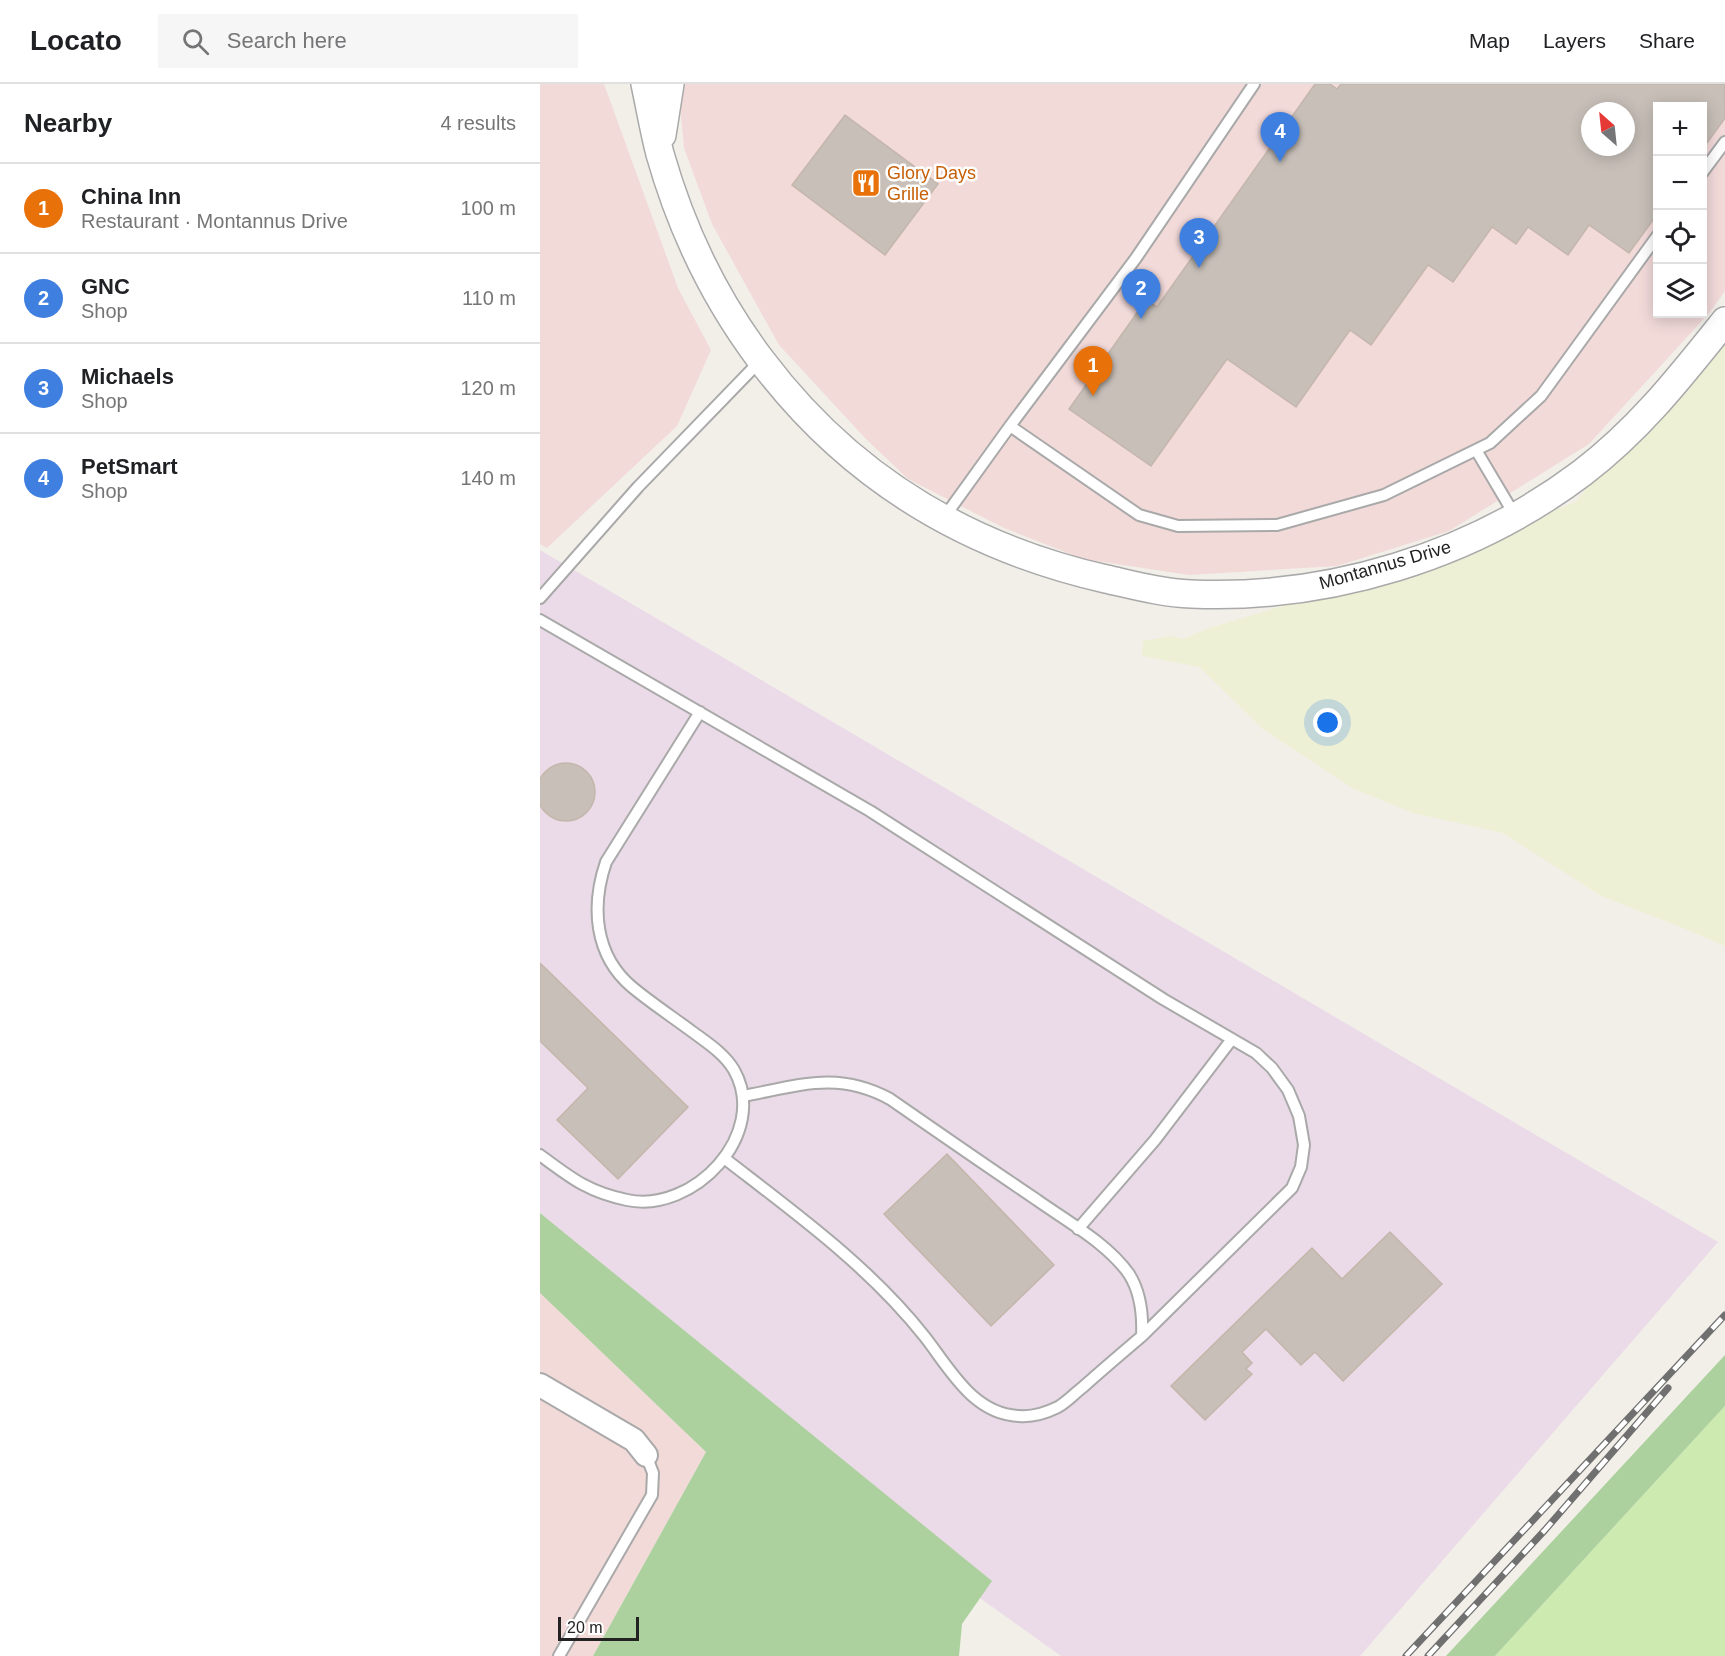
<!DOCTYPE html>
<html lang="en">
<head>
<meta charset="utf-8">
<style>
	body { margin:0; font-family:Helvetica,sans-serif; background:#f6f6f6; color:#202124 }
	.controls { position:absolute; right:18px; top:18px; display:grid; overflow:hidden; border-radius:0px; box-shadow:0 3px 15px #0003 }
	.controls button { width:54px; height:54px; display:grid; place-items:center; padding:0; border:0; border-bottom:2px solid #e0e0e0; background:#fff; color:#202124; font:30px sans-serif }
	.compass { position:absolute; left:1041px; top:18px; width:54px; height:54px; border-radius:50%; background:#fff; box-shadow:0 3px 15px #0003; rotate:333deg }
	.scale { position:absolute; left:18px; bottom:15px; width:81px; box-sizing:border-box; padding-left:6px; border:3px solid #222; border-top:0; font-size:16px; line-height:21px; white-space:nowrap; color:#222; -webkit-text-stroke:4px #fff; paint-order:stroke }
	.you { position:absolute; left:788px; top:639px; width:21px; height:21px; margin:-15px; border:4px solid #fff; border-radius:50%; background:#1a73e8; box-shadow:0 0 0 9px #1a73e833 }
	.badge { display:grid; place-items:center; width:39px; height:39px; border-radius:50%; background:#d40000; color:#fff; font-size:20px; font-weight:700 }
	.pin { position:absolute; translate:-50% -50px; filter:drop-shadow(0 2px 3px #0008) }
	.pin::after { content:''; position:absolute; top:32px; width:21px; height:18px; background:inherit; clip-path:polygon(0 0,100% 0,50% 100%) }
	.list { margin:0; padding:0; list-style:none }
	h2 { display:flex; justify-content:space-between; align-items:center; height:78px; margin:0; padding:0 24px; font-size:26px }
	h2 small { font-size:20px; font-weight:400; color:#757577 }
	.list li { display:grid; grid-template-columns:39px 1fr auto; gap:18px; align-items:center; box-sizing:border-box; height:90px; padding:0 24px; border-top:2px solid #e0e0e0 }
	.list b { display:block; font-size:22px; white-space:nowrap }
	.list p { margin:0; font-size:20px; white-space:nowrap; color:#757577 }
	.list em { font-size:20px; font-style:normal; color:#757577 }
	.icon { flex:none; width:33px; height:33px; fill:none; stroke:currentColor; stroke-width:2; stroke-linecap:round; stroke-linejoin:round }
	.map { position:relative; flex:none; width:1185px; height:1572px; overflow:hidden }
	header { display:flex; align-items:center; gap:36px; box-sizing:border-box; height:84px; padding:0 30px; background:#fff; border-bottom:2px solid #e0e0e0 }
	header strong { font-size:28px }
	nav { display:flex; gap:33px; margin-inline-start:auto; font-size:21px }
	.search { width:420px; height:54px; background:#f6f6f6; display:flex; align-items:center; gap:15px; box-sizing:border-box; padding:0 21px; border-radius:0px; color:#757577; font-size:22px }
	main { display:flex }
	aside { flex:1; background:#fff }
	.map>svg:first-child { display:block }
	.commercial { fill:#f2dad9; fill-rule:evenodd }
	.industrial { fill:#ebdbe8 }
	.farmland { fill:#eef0d5 }
	.grass { fill:#cdebb0 }
	.forest { fill:#add19e }
	.building { fill:#c7bfb8; stroke:#c4b6ab; stroke-width:1.5; fill-rule:evenodd }
	.lines { fill:none; stroke-linecap:round; stroke-linejoin:round }
	.service-casing { stroke:#a9a9a9; stroke-width:14 }
	.minor-casing { stroke:#a9a9a9; stroke-width:26 }
	.tertiary-casing { stroke:#a9a9a9; stroke-width:30 }
	.service { stroke:#fff; stroke-width:10 }
	.minor { stroke:#fff; stroke-width:22 }
	.tertiary { stroke:#fff; stroke-width:27 }
	.rail-casing { stroke:#707070; stroke-width:7 }
	.rail { stroke:#fff; stroke-width:4.5; stroke-dasharray:14; stroke-linecap:butt }
	.labels { text-anchor:middle; dominant-baseline:central; stroke-width:5; stroke-linejoin:round; paint-order:stroke }
	.food-label { font-size:18px; fill:#c56008; stroke:#fff; text-anchor:start }
	.street-label { font-size:18px; fill:#222; stroke:#fff }
</style>
</head>
<body>
<header>
<strong>Locato</strong>
<div class="search"><svg class="icon" aria-label="search" viewBox="0 0 24 24"><circle cx="10" cy="10" r="6"/><path d="M15 15l6 6"/></svg>Search here</div>
<nav><a>Map</a><a>Layers</a><a>Share</a></nav>
</header>
<main>
<aside>
<h2>Nearby<small>4 results</small></h2>
<ul class="list">
<li><span class="badge" style="background:#e8710a">1</span><div><b>China Inn</b><p>Restaurant · Montannus Drive</p></div><em>100 m</em></li>
<li><span class="badge" style="background:#3f7fe0">2</span><div><b>GNC</b><p>Shop</p></div><em>110 m</em></li>
<li><span class="badge" style="background:#3f7fe0">3</span><div><b>Michaels</b><p>Shop</p></div><em>120 m</em></li>
<li><span class="badge" style="background:#3f7fe0">4</span><div><b>PetSmart</b><p>Shop</p></div><em>140 m</em></li>
</ul>
</aside>
<div class="map">
<svg width="1185" height="1572" viewBox="0 0 1185 1572">
	<rect width="100%" height="100%" fill="#f2efe9"/>
	<path class="commercial" d="M0 0H64L138 204 171 266 137 342 7 464 0 460Z
		M138 0H1185V207L1170 228 1049 360 909 447 797 482 649 491 543 475 464 444 368 395 325 354 239 261 172 140 144 64ZM1118 22H1162V230H1118ZM1050 27H1086V63H1050Z
		M0 1209 166 1368 53 1572H0Z"/>
	<path class="industrial" d="M0 466 1178 1158 820 1572H521L0 1200Z"/>
	<path class="farmland" d="M1185 227V862L1143 844 1061 812 963 749 873 729 814 705 724 646 659 583 602 572 603 557 630 552 644 555 666 545 816 500 1036 418Z"/>
	<path class="grass" d="M1185 1322V1572H955Z"/>
	<path class="forest" d="M0 1129 452 1497 422 1540 419 1572H53L166 1368 0 1209Z
		M1185 1271V1322L955 1572H906Z"/>
	<path class="building" d="M775 0H790L797 5 801 0H1185V34L1162 66V22H1118V129L1089 169 1049 141 1028 171 988 143 976 160 952 143 913 198 888 181 831 261 810 246 756 323 687 275 611 382 529 325 606 216 617 223ZM1050 27H1086V63H1050Z
		M305 31 398 100 345 171 252 101Z
		M-3 708a29 29 0 1 1 58 0a29 29 0 1 1-58 0Z
		M0 879 148 1023 78 1095 17 1036 48 1004 0 957Z
		M407 1070 514 1181 451 1242 344 1130Z
		M850 1148 902 1200 803 1297 775 1268 761 1281 726 1245 702 1268 712 1279 706 1285 712 1290 665 1336 631 1302 772 1164 802 1195Z"/>
	<g class="lines">
		<g class="service-casing">
			<path id="service" d="M1162 89 1185 58
				M470 342 599 431 638 442 737 441 844 411 950 359 1001 312 1118 151
				M936 366 974 430
				M403 435 470 342 596 174 714 0
				M0 514 98 403 220 277
				M0 536 330 727 623 915 716 969 732 984 748 1006 759 1032 764 1061 761 1083 752 1104 602 1252
				M0 1071C31 1094 48 1108 87 1116 153 1130 230 1050 194 986 184 969 166 958 150 946 131 932 110 918 92 903 54 871 51 822 66 778L160 628
				M184 1074C255 1129 329 1182 385 1253 410 1285 433 1330 479 1332 492 1333 506 1329 518 1323 527 1318 535 1309 543 1303 562 1286 582 1269 602 1252 603 1231 601 1209 589 1190 567 1159 528 1138 497 1116 448 1083 399 1049 350 1015 297 986 258 1002 203 1012
				M538 1145 615 1056 692 955
				M19 1572 112 1411 113 1389 106 1371"/>
		</g>
		<g class="minor-casing">
			<path id="minor" d="M0 1301 94 1356 106 1371"/>
		</g>
		<g class="tertiary-casing">
			<path id="tertiary" d="M105 0C110 23 114 47 120 70 141 144 175 215 221 276 308 392 425 463 566 495 593 501 622 509 651 510 789 516 932 472 1042 389 1099 346 1141 292 1185 237
				M122 51 130 0"/>
		</g>
		<use href="#service" class="service"/>
		<use href="#minor" class="minor"/>
		<use href="#tertiary" class="tertiary"/>
		<g class="rail-casing">
			<path id="rail" d="M866 1572 1185 1231
				M888 1572 1005 1446 1128 1304"/>
		</g>
		<use href="#rail" class="rail"/>
	</g>
	<defs>
		<g id="restaurant-square" transform="scale(1.5)"><rect x="-9" y="-9" width="18" height="18" rx="4" fill="#e8710a" stroke="#fff"/><path d="M-5-6h1v4h1v-4h1v4h1v-4h1v5L-1.5 .5V6h-2V.5L-5-1ZM5-6V6H3V1.5H1.5Q1.5-4 5-6Z" fill="#fff"/></g>
	</defs>
	<g fill-rule="evenodd">
		<use href="#restaurant-square" x="326" y="99"/>
	</g>
	<g class="labels">
		<g class="food-label">
			<text x="347" y="89">Glory Days<tspan x="347" dy="21">Grille</tspan></text>
		</g>
		<g class="street-label">
			<text transform="translate(845 481) rotate(-16)">Montannus Drive</text>
		</g>
	</g>
</svg>
<div class="controls">
<button>+</button>
<button>−</button>
<button><svg class="icon" aria-label="locate" viewBox="0 0 24 24"><circle cx="12" cy="12" r="6"/><path d="M12 2v4M12 18v4M2 12h4M18 12h4"/></svg></button>
<button><svg class="icon" aria-label="layers" viewBox="0 0 24 24"><path d="M12 4l9 5-9 5-9-5zM3 14l9 5 9-5"/></svg></button>
</div>
<svg class="compass" viewBox="-18 -18 36 36"><path d="M0-13l5 13h-10z" fill="#e53935"/><path d="M0 13l5-13h-10z" fill="#757577"/></svg>
<div class="scale">20 m</div>
<div class="you"></div>
<div class="pin badge" style="left:553px;top:312px;background:#e8710a">1</div>
<div class="pin badge" style="left:601px;top:235px;background:#3f7fe0">2</div>
<div class="pin badge" style="left:659px;top:184px;background:#3f7fe0">3</div>
<div class="pin badge" style="left:740px;top:78px;background:#3f7fe0">4</div>
</div>
</main>
</body>
</html>
